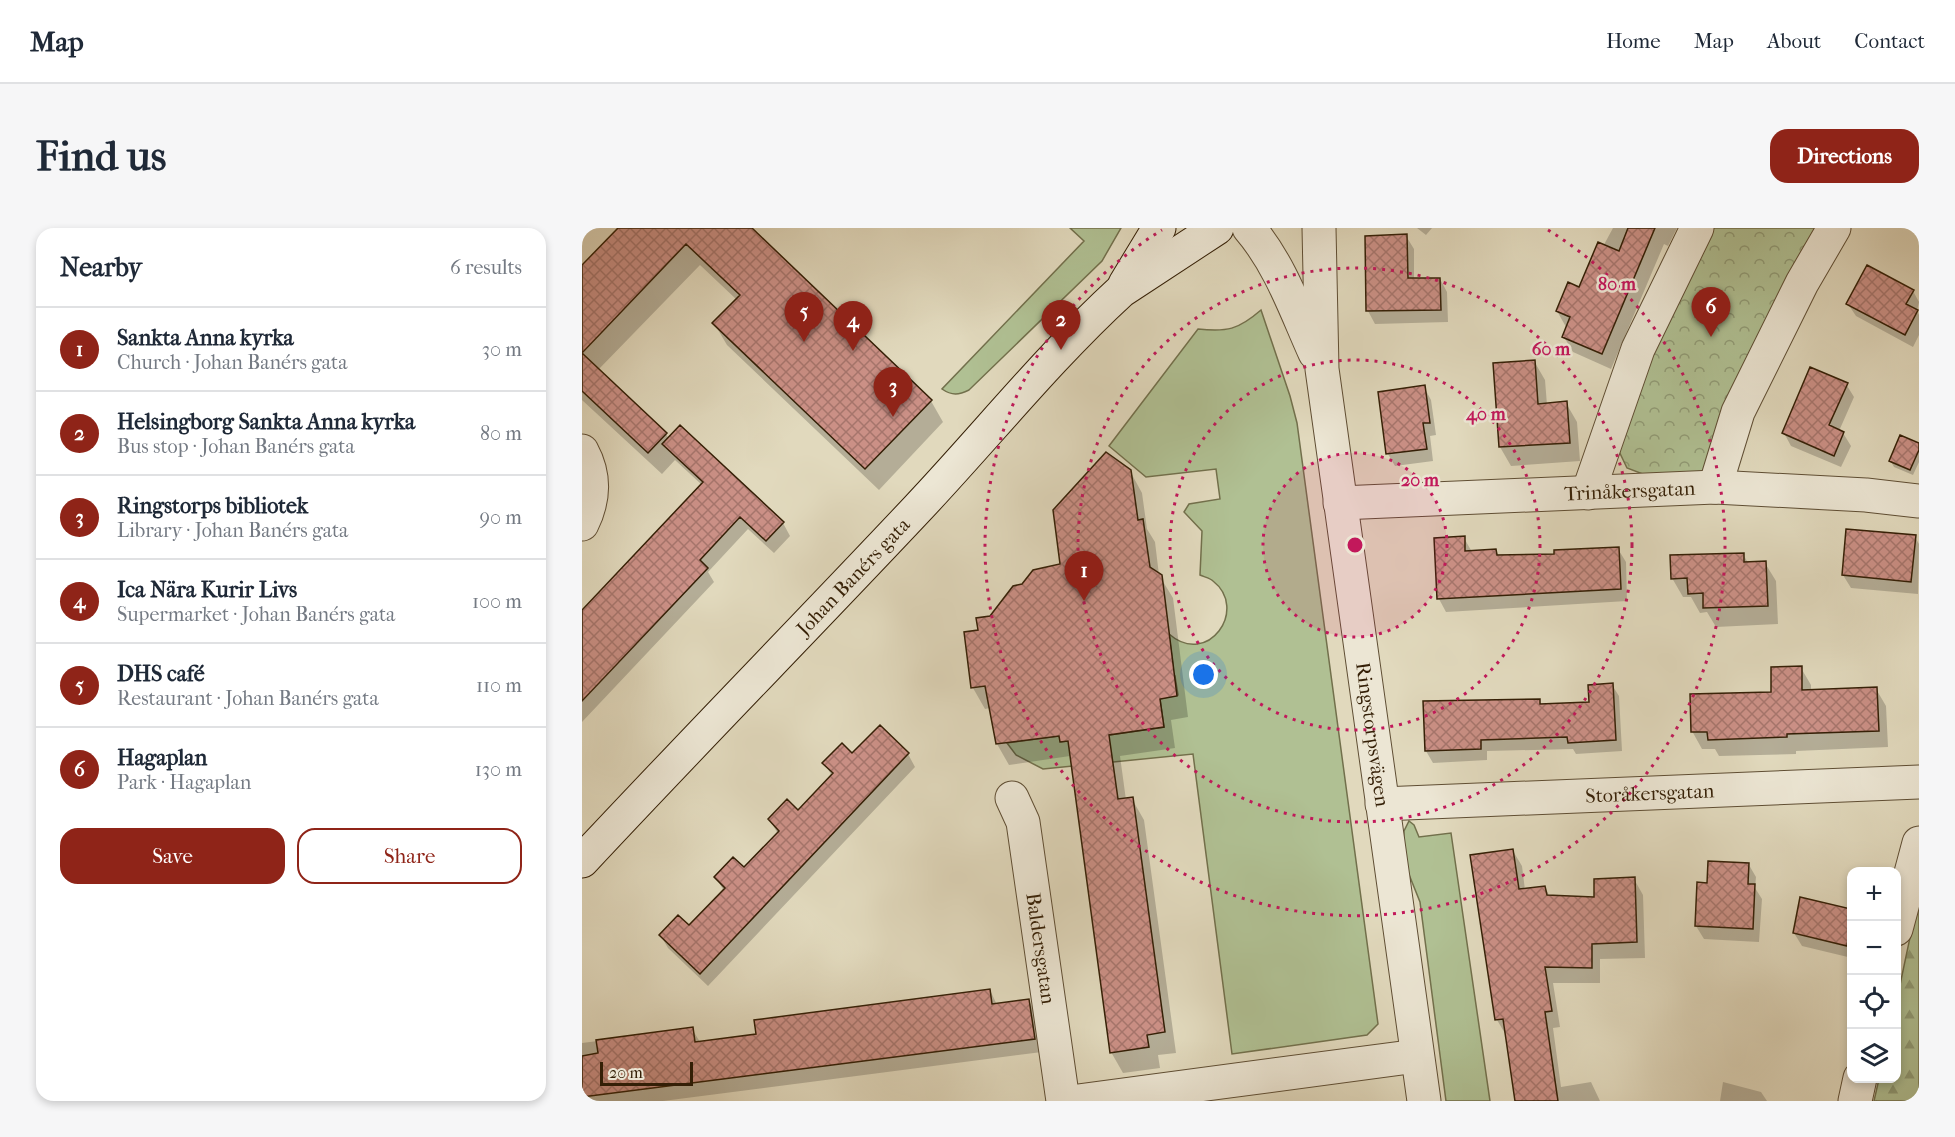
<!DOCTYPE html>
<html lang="en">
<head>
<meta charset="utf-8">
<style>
	body { margin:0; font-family:"IM FELL French Canon",serif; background:#f6f6f7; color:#1f2937 }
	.controls { position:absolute; right:18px; bottom:18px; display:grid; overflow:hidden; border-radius:12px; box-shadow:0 3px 9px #0003 }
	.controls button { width:54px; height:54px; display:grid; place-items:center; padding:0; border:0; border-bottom:2px solid #e0e1e3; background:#fff; color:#1f2937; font:30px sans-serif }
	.scale { position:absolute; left:18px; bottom:15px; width:93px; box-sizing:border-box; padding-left:6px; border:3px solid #341f06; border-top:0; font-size:16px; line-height:21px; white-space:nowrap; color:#341f06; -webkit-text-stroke:4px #ece6d4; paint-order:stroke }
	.you { position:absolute; left:622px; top:447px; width:21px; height:21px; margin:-15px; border:4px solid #fff; border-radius:50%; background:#1a73e8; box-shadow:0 0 0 9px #1a73e833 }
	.badge { display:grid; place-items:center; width:39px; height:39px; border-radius:50%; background:#8f2418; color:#fff; font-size:20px; font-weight:700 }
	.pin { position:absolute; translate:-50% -50px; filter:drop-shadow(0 2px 3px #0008) }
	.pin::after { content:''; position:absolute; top:32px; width:21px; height:18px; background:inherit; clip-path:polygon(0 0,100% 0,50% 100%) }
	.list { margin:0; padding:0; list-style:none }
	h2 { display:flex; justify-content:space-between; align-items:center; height:78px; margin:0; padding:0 24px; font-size:26px }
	h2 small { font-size:20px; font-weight:400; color:#747a83 }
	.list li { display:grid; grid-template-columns:39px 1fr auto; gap:18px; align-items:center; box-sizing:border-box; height:84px; padding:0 24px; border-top:2px solid #e0e1e3 }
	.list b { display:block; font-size:22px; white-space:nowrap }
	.list p { margin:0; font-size:20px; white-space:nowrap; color:#747a83 }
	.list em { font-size:20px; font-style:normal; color:#747a83 }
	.actions { display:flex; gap:12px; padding:18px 24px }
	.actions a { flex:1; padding:14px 0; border:2px solid #8f2418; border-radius:18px; text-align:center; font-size:21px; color:#8f2418 }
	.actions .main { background:#8f2418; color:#fff }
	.icon { flex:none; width:33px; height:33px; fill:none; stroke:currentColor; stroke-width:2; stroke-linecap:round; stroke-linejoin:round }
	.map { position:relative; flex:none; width:1337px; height:873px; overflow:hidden; border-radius:18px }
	header { display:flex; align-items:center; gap:36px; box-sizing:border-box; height:84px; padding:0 30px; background:#fff; border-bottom:2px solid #e0e1e3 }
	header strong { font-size:28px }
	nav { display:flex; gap:33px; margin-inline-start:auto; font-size:21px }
	.intro { display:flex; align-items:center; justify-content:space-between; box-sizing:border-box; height:144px; padding:0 36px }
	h1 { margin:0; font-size:42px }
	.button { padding:15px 27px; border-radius:18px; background:#8f2418; color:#fff; font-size:21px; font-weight:700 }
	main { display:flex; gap:36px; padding:0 36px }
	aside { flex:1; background:#fff; border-radius:18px; box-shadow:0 3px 9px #0003 }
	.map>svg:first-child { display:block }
	.green { fill:#b0c093; stroke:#72704c; stroke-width:1.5 }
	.forest { fill:url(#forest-firs); stroke:#72704c; stroke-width:1.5 }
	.park { fill:url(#park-crowns); stroke:#72704c; stroke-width:1.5 }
	.shadow { fill:#0003 }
	.building { fill:url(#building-cross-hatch); stroke:#341f06; stroke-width:1.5 }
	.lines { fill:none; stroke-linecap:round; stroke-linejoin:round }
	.street-casing { stroke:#5f4e34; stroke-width:35 }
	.secondary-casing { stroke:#341f06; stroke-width:35 }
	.street { stroke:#ece6d4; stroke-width:33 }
	.secondary { stroke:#ece6d4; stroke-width:33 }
	.ring { fill:none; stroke:#c2185b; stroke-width:3; stroke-dasharray:3 6 }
	.labels { text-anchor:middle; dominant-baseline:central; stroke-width:5; stroke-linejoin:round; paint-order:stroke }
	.street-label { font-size:20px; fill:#341f06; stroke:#ece6d4 }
	.centre { fill:#c2185b; stroke:#ece6d4; stroke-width:3 }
	.ring-label { font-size:18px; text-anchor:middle; font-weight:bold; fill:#c2185b; stroke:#ece6d4; stroke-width:5; stroke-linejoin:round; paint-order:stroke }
</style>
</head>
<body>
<header>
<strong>Map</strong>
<nav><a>Home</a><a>Map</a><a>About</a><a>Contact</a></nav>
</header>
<div class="intro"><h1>Find us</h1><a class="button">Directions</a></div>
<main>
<aside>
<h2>Nearby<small>6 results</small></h2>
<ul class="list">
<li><span class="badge">1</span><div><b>Sankta Anna kyrka</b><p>Church · Johan Banérs gata</p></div><em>30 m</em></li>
<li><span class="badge">2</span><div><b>Helsingborg Sankta Anna kyrka</b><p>Bus stop · Johan Banérs gata</p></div><em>80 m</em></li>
<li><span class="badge">3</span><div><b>Ringstorps bibliotek</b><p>Library · Johan Banérs gata</p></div><em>90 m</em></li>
<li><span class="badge">4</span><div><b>Ica Nära Kurir Livs</b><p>Supermarket · Johan Banérs gata</p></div><em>100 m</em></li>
<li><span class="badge">5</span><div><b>DHS café</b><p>Restaurant · Johan Banérs gata</p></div><em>110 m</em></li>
<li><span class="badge">6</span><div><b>Hagaplan</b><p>Park · Hagaplan</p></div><em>130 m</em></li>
</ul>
<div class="actions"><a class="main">Save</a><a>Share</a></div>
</aside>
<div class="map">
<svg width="1337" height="873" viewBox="0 0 1337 873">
	<defs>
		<pattern id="forest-firs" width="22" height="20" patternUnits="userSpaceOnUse" patternTransform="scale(1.5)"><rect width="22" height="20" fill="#b0c093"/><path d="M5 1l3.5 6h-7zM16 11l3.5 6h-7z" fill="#909b76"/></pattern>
		<pattern id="park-crowns" width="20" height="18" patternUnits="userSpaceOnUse" patternTransform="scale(1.5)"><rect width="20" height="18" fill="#b0c093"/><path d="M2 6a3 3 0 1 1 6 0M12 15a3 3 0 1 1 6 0" fill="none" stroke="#909b76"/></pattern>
		<pattern id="building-cross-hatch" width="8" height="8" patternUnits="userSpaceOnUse" patternTransform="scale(1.5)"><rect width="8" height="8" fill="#cb9086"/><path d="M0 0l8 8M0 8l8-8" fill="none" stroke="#a6756c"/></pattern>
	</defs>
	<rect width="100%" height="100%" fill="#e1d9bd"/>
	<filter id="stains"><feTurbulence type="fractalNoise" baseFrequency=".00333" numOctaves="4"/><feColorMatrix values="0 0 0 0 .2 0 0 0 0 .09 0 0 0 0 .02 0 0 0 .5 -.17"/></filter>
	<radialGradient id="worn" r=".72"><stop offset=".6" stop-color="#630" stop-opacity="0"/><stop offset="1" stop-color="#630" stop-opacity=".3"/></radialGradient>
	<path class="green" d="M488 0H539L520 33 387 162C377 167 370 168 360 161L502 13Z
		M679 82 708 168 715 195 796 796 785 807 650 826 611 526 461 541 434 527 425 515 477 508 479 514 582 499 578 471 596 467 593 448 576 451 574 442 591 438 587 406C626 440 667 381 631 353 628 350 622 349 618 347L620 303 602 284 607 276 638 271 634 241 564 249 527 218 616 101C645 104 656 102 679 82Z
		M827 593 832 597 837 609 869 605 908 873H864L838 674 824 639 821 618 822 603Z"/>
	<path class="forest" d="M1337 667V873H1292L1297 851 1314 850 1315 771Z"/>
	<path class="park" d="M1127 0H1238L1130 241 1112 246 1066 248 1045 240 1034 217 1065 132Z"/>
	<path class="shadow" d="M38 0H168L349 173 361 194 297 262 145 117 132 95 155 72 118 37 16 142 84 206 87 211 201 295 208 308 192 325 166 301 126 344 132 354 0 494V385L120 257 93 232 80 246 0 172V40Z
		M835 0H850L844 7Z
		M1031 0H1095L1086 18 1082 16 1029 141 991 124 982 109 984 99 975 83 998 61Z
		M824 8 832 21V52L858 51 865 64 866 94 793 96 786 83 784 9Z
		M1331 63 1337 74 1335 83 1337 87V107L1331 119 1274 88 1266 76Z
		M952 133 963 152 965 177 984 175 995 194 998 233 929 238 918 219 912 136Z
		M1264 156 1272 169 1257 203 1261 205 1269 218 1259 239 1209 218 1202 205Z
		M842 159 849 172 854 207 848 208 851 233 813 238 806 226Z
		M1337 216V234L1331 247 1312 239 1308 232Z
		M548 243 560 265 565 301 573 314 577 347 591 370 606 489 589 492 593 520 538 528 544 572 550 571 562 592 594 825 576 827 578 840 541 845 529 824 488 528 427 537 415 516 408 480 403 481 391 460 384 405 398 403 441 358 480 338Z
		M1333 309 1337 316 1336 366 1269 360 1261 347Z
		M882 310 890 324 914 322 917 329 973 327 1036 321 1044 334 1045 373 864 384 857 371Z
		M1161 326 1166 335H1183L1194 353 1196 396 1134 399 1125 384 1118 385 1109 369H1101L1090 350Z
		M1219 440 1229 457V463L1294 461 1304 478 1306 519 1214 523V526L1137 528 1133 521H1120L1110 503 1191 466Z
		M1030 457 1037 468 1040 523 994 526 991 521 905 523V532L851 535 844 523 843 474 957 472 960 478 1008 476Z
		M326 526 333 539 126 758 86 720 79 708 107 699 142 663 134 650 163 641 196 606 188 592 216 584 250 548 242 535 270 527Z
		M931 623 940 638 943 662 963 659 968 669 1014 670 1052 651 1061 667 1063 730 1018 731V755H971L978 799 971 800 979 859 1009 854 1018 873H934L924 807 915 792Z
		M1167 637 1174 649 1173 660 1180 671 1177 714 1122 711 1114 698 1127 657Z
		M1219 670 1270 682V730L1220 718 1212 705Z
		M408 762 415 777 447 773 454 785 460 824 81 873H0V815L110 801 118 814 175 807Z
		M1141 854 1179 864 1185 873H1138Z"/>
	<path class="building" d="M36 0H170L350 172 283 241 130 95 158 67 104 16 0 125V37Z
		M1046 0H1073L1020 126 980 109 988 89 974 83 986 54 997 59 1016 14 1037 23Z
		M825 6 826 50H858L859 82 784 83 783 8Z
		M1285 37 1332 62 1324 76 1336 82 1323 107 1264 76Z
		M0 125 85 205 66 225 0 163Z
		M953 132 956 176 985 173 988 215 917 219 911 135Z
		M1228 139 1266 155 1247 197 1262 204 1252 228 1200 205Z
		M843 157 848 195H841L845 221 804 226 796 164Z
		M98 197 202 294 184 313 158 289 118 332 126 340 0 473V382L121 254 80 216Z
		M1318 207 1337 215V222L1328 242 1307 233Z
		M524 224 549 242 556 292 561 291 568 339 580 347 595 468 578 471 582 499 527 507 536 571 551 569 583 804 565 807 567 819 528 825 486 513 478 514 477 508 414 516 403 458 389 460 382 404 396 402 394 390 408 388 431 358 440 356 451 342 478 336 471 282Z
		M1264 301 1334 307 1329 354 1260 347Z
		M883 308V323L914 321 915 327 972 326V322L1037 319 1039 361 855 371 852 310Z
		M1162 325V334L1184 333 1186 378 1121 380V365L1106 366 1105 350 1089 351 1088 327Z
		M1220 438V462L1295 459 1297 503 1205 506V509L1126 512 1125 504H1109L1108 466 1189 464V439Z
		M1031 455 1034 512 986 515 985 509 899 512V521L843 523 841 473 958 471V476L1007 474 1006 457Z
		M298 497 327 525 118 746 77 707 96 687 107 697 143 660 132 649 151 629 162 639 197 603 186 591 205 571 216 582 251 545 240 535 260 515 270 525Z
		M931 621 937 661 963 658 965 667 1012 669V651L1053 649 1055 714 1010 716V740L963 739 970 783 963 784 976 873H933L921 791 913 792 888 627Z
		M1126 633 1167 635 1166 656H1173L1171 701 1113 698 1115 654 1125 655Z
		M1218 669 1269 681V696L1265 718 1211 705Z
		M408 761 410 776 447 771 453 811 0 869V828L16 825 14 812 111 799 113 814 174 806 172 792Z"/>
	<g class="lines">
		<g class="street-casing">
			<g id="street">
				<path d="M667 0C698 36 714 83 733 125"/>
				<path id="s1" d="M737 0 740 141 842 873"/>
				<path d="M0 223C13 247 12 272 0 296"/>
				<path d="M1133 259 1156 184 1220 55 1252 0"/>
				<path d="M1006 265 1056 121 1115 0"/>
				<path id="s2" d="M758 275 1133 259 1284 267 1337 273"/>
				<path id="s3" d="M430 570 441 594 481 873"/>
				<path id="s4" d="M800 576 1337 554"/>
				<path d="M1314 701 1337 615"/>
				<path d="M496 873 835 828"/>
				<path d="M1273 873 1278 850"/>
			</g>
		</g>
		<g class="secondary-casing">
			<g id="secondary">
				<path d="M543 56 577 0"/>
				<path id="s5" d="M0 633C110 515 224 399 335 281 403 209 466 130 539 63L635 0"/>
			</g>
		</g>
		<use href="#street" class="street"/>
		<use href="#secondary" class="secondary"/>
	</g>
	<circle cx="773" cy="317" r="92" fill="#c2185b" fill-opacity=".12"/>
	<g class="ring">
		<circle cx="773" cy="317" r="92"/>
		<circle cx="773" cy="317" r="185"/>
		<circle cx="773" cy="317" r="277"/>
		<path d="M966 2A370 370 0 1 1 580 2"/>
	</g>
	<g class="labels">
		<g class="street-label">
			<text stroke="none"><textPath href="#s2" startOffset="290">Trinåkersgatan</textPath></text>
			<text stroke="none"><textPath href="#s5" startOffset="393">Johan Banérs gata</textPath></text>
			<text stroke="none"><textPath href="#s1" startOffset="510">Ringstorpsvägen</textPath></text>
			<text stroke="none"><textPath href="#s4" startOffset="268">Storåkersgatan</textPath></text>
			<text stroke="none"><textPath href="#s3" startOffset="154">Baldersgatan</textPath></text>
		</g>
	</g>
	<circle cx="773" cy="317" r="9" class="centre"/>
	<g class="ring-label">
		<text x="1035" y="62">80 m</text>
		<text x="969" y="127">60 m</text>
		<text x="904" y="192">40 m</text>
		<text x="838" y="258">20 m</text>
	</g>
	<rect width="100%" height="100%" filter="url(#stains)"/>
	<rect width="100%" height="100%" fill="url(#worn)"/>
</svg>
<div class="controls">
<button>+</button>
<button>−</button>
<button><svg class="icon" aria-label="locate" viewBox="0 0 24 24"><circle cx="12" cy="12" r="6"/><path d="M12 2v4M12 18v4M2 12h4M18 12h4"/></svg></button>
<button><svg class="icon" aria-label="layers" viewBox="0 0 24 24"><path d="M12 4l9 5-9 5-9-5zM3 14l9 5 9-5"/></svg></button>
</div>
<div class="scale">20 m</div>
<div class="you"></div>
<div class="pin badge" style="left:502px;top:373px">1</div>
<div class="pin badge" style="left:479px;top:122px">2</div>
<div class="pin badge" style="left:311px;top:189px">3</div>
<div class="pin badge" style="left:271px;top:123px">4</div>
<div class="pin badge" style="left:222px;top:114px">5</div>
<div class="pin badge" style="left:1129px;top:109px">6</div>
</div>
</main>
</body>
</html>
